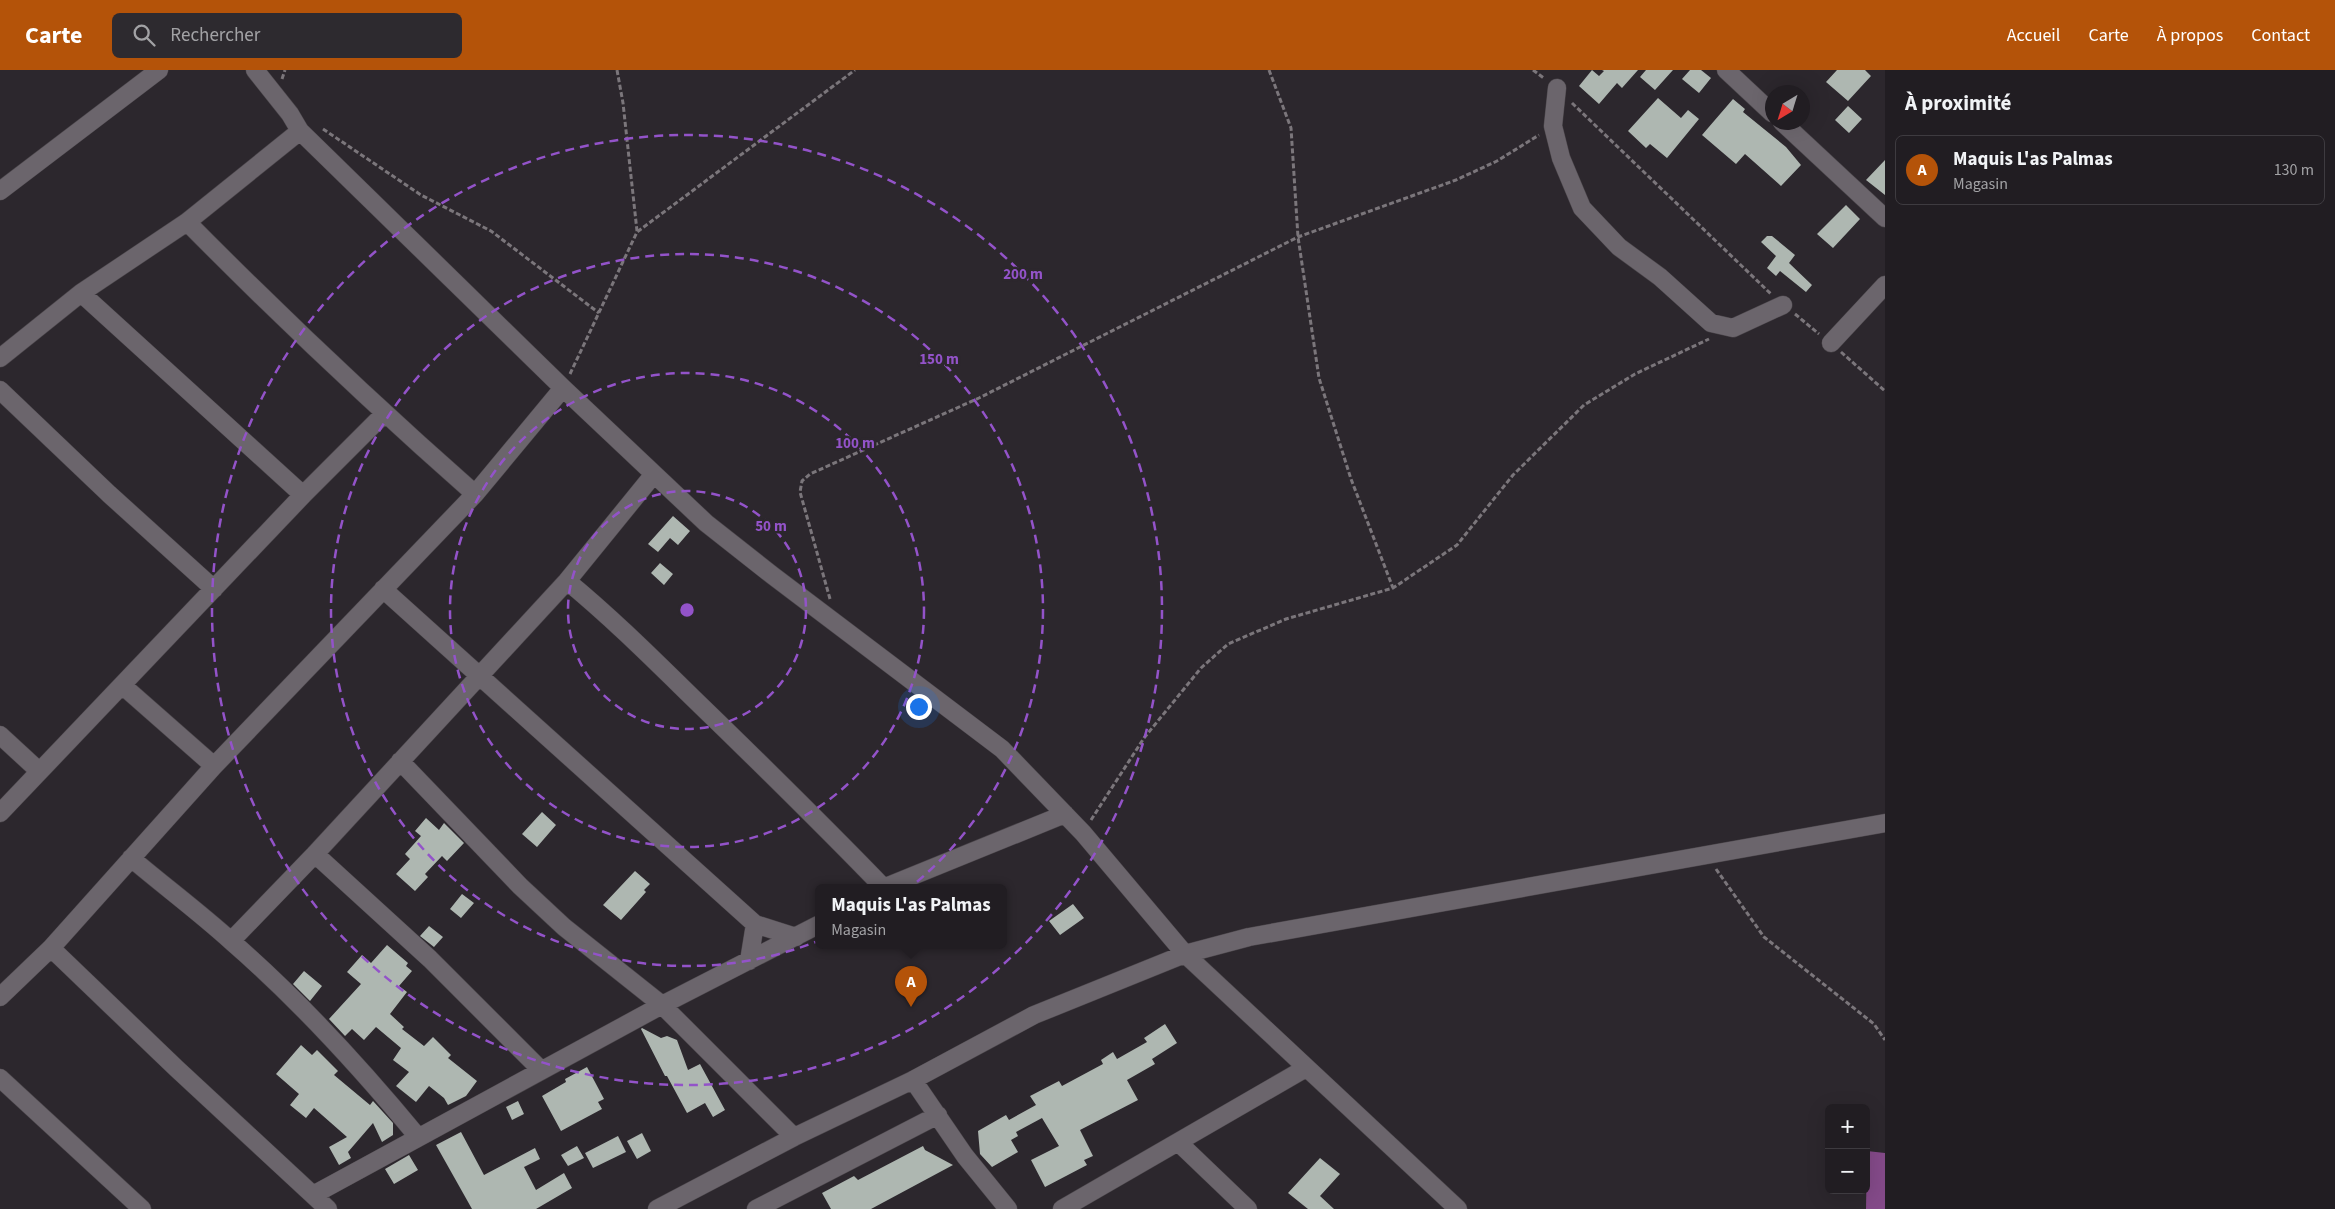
<!DOCTYPE html>
<html lang="fr">
<head>
<meta charset="utf-8">
<style>
	body { margin:0; font-family:"Source Sans 3",sans-serif; background:#2d2a2f; color:#f1f3f6 }
	.controls { position:absolute; right:15px; bottom:15px; display:grid; overflow:hidden; border-radius:8px; box-shadow:0 5px 20px #0002 }
	.controls button { width:45px; height:45px; display:grid; place-items:center; padding:0; border:0; border-bottom:1px solid #3e3b40; background:#211d22; color:#f1f3f6; font:25px sans-serif }
	.compass { position:absolute; left:1765px; top:15px; width:45px; height:45px; border-radius:50%; background:#211d22; box-shadow:0 5px 20px #0002; rotate:218deg }
	.you { position:absolute; left:918px; top:636px; width:18px; height:18px; margin:-12px; border:4px solid #fff; border-radius:50%; background:#1a73e8; box-shadow:0 0 0 8px #1a73e833 }
	.badge { display:grid; place-items:center; width:32px; height:32px; border-radius:50%; background:#b45309; color:#fff; font-size:16px; font-weight:700 }
	.pin { position:absolute; translate:-50% -41px; filter:drop-shadow(0 1px 2px #0008) }
	.pin::after { content:''; position:absolute; top:26px; width:18px; height:15px; background:inherit; clip-path:polygon(0 0,100% 0,50% 100%) }
	.popup { position:absolute; left:815px; top:814px; width:192px; height:65px; box-sizing:border-box; display:grid; place-content:center; border-radius:8px; background:#211d22; filter:drop-shadow(0 1px 4px #0005); font-size:16px; white-space:nowrap; color:#a2a2a5 }
	.popup b { font-size:19px; color:#f1f3f6 }
	.popup::after { content:''; position:absolute; left:50%; top:100%; margin-left:-10px; border:10px solid transparent; border-top-color:#211d22 }
	.list { margin:0; padding:0; list-style:none }
	h2 { display:flex; justify-content:space-between; align-items:center; height:65px; margin:0; padding:0 20px; font-size:21px }
	h2 small { font-size:16px; font-weight:400; color:#a2a2a5 }
	.list li { display:grid; grid-template-columns:32px 1fr auto; gap:15px; align-items:center; box-sizing:border-box; height:70px; margin:0 10px 10px; padding:0 10px; border:1px solid #3e3b40; border-radius:8px }
	.list b { display:block; font-size:19px; white-space:nowrap }
	.list p { margin:0; font-size:16px; white-space:nowrap; color:#a2a2a5 }
	.list em { font-size:16px; font-style:normal; color:#a2a2a5 }
	.icon { flex:none; width:28px; height:28px; fill:none; stroke:currentColor; stroke-width:2; stroke-linecap:round; stroke-linejoin:round }
	.map { position:relative; flex:none; width:1885px; height:1139px; overflow:hidden }
	header { display:flex; align-items:center; gap:30px; box-sizing:border-box; height:70px; padding:0 25px; background:#b45309; color:#fff }
	header strong { font-size:24px }
	nav { display:flex; gap:28px; margin-inline-start:auto; font-size:18px }
	.search { width:350px; height:45px; background:#2d2a2f; display:flex; align-items:center; gap:12px; box-sizing:border-box; padding:0 18px; border-radius:8px; color:#a2a2a5; font-size:19px }
	main { display:flex }
	aside { flex:1; background:#211d22 }
	.map>svg:first-child { display:block }
	.water { fill:#844a89 }
	.building { fill:#aeb7b1 }
	.lines { fill:none; stroke-linecap:round; stroke-linejoin:round }
	.minor-casing { stroke:#4a454a; stroke-width:19 }
	.path { stroke:#7b767b; stroke-width:3; stroke-dasharray:5 2.5; stroke-linecap:butt }
	.minor { stroke:#6b656c; stroke-width:18 }
	.ring { fill:none; stroke:#9353c9; stroke-width:2.5; stroke-dasharray:9 6 }
	.centre { fill:#9353c9; stroke:#2c272d; stroke-width:2.5 }
	.ring-label { font-size:15px; text-anchor:middle; font-weight:bold; fill:#9353c9; stroke:#2c272d; stroke-width:5; stroke-linejoin:round; paint-order:stroke }
</style>
</head>
<body>
<header>
<strong>Carte</strong>
<div class="search"><svg class="icon" aria-label="search" viewBox="0 0 24 24"><circle cx="10" cy="10" r="6"/><path d="M15 15l6 6"/></svg>Rechercher</div>
<nav><a>Accueil</a><a>Carte</a><a>À propos</a><a>Contact</a></nav>
</header>
<main>
<div class="map">
<svg width="1885" height="1139" viewBox="0 0 1885 1139">
	<rect width="100%" height="100%" fill="#2c272d"/>
	<path class="water" d="M1867 1081 1885 1083V1139H1866Z"/>
	<path class="building" d="M1592 0 1599 6 1604 1 1602 0H1638L1622 18 1617 13 1599 34 1579 16Z
		M1646 0H1673L1655 20 1640 7Z
		M1690 0H1701L1711 8 1699 23 1682 9Z
		M1837 0H1865L1871 6 1848 31 1826 12Z
		M1658 28 1681 48 1688 40 1699 49 1667 88 1650 74 1646 78 1628 61Z
		M1733 29 1745 39 1743 42 1786 77 1801 95 1781 116 1745 84 1736 94 1702 65Z
		M1848 36 1862 49 1849 63 1835 50Z
		M1885 90V125L1866 110Z
		M1846 135 1860 149 1833 178 1817 164Z
		M1767 166H1772L1795 185 1789 193 1812 215 1806 222 1780 201 1776 206 1767 198 1776 186 1761 172Z
		M673 446 690 461 678 475 670 468 658 482 648 474Z
		M660 493 673 504 664 515 651 503Z
		M542 742 556 755 537 777 522 764Z
		M426 748 439 760 444 753 464 773 447 791 442 786 425 804 428 807 415 821 396 804 410 789 405 784 421 766 415 761Z
		M635 801 650 814 644 820 646 822 621 850 603 835Z
		M462 824 474 833 461 848 450 839Z
		M1073 834 1084 848 1060 865 1049 851Z
		M429 856 443 867 434 877 420 866Z
		M387 875 408 893 406 896 412 901 399 916 407 922 390 944 404 957 402 959 424 976 433 967 451 985 448 988 477 1011 466 1026 448 1035 444 1028 429 1016 416 1032 396 1016 409 1002 393 990 401 978 376 957 364 970 352 959 345 966 329 949 361 914 347 902 362 885 371 893Z
		M304 901 322 916 310 931 293 914Z
		M1165 954 1177 973 1152 989 1155 994 1127 1010 1138 1030 1080 1060 1093 1086 1084 1090 1087 1095 1045 1117 1031 1090 1059 1076 1042 1048 1016 1062 1018 1066 1011 1070 1018 1082 992 1097 980 1084 978 1061 1006 1045 1009 1050 1036 1035 1030 1026 1059 1011 1062 1016 1103 994 1101 990 1113 982 1117 989 1147 972 1144 968Z
		M642 958 661 968 667 966 677 970 688 1000 700 994 725 1040 713 1047 705 1033 687 1043 667 1006H665L641 959Z
		M301 975 312 985 317 980 338 1001 334 1005 370 1035 373 1031 393 1053V1065L382 1072 373 1053 348 1082 351 1088 339 1095 329 1077 347 1067 314 1038 306 1048 290 1035 299 1024 276 1004Z
		M587 997 604 1029 598 1032 602 1039 561 1061 542 1026 566 1012 565 1009Z
		M518 1031 524 1044 512 1050 506 1037Z
		M461 1062 484 1105 535 1078 540 1089 524 1097 536 1120 564 1103 572 1118 536 1139H472L436 1075Z
		M642 1063 651 1081 637 1089 627 1071Z
		M618 1066 626 1082 593 1098 585 1083Z
		M577 1076 584 1088 568 1096 561 1085Z
		M923 1076 925 1080 953 1095 871 1139H831L822 1123 854 1106 858 1110Z
		M409 1085 418 1100 394 1114 385 1099Z
		M1320 1088 1340 1104 1320 1126 1334 1139H1308L1288 1123Z"/>
	<g class="lines">
		<g class="minor-casing">
			<path id="minor" d="M255 0 290 44 300 61 563 318 706 453 772 505 1002 679 1083 763 1185 884 1458 1139
				M1726 0 1772 43
				M1557 18 1553 56 1561 88 1582 138 1619 177 1660 207 1711 253 1733 258 1783 235
				M1782 52 1885 148
				M0 121 159 0
				M187 152C281 247 375 336 475 424
				M81 223 303 425
				M1831 273 1885 215
				M0 288 81 223 187 152 300 61
				M0 320 109 424 214 519
				M567 511C612 548 653 589 695 630 759 692 822 754 884 818
				M383 519 755 854 796 867
				M122 615 214 696
				M0 665 39 701
				M400 691 520 816 564 857 662 935 794 1067
				M0 743 303 425 384 344
				M315 784 430 889 541 1000
				M131 788C164 816 199 842 231 871 299 930 361 998 418 1067
				M883 818 1065 744
				M231 871 315 784 567 511 654 404
				M51 878 176 998 328 1139
				M749 891 755 854
				M0 927 51 878 214 696 475 424 563 318
				M0 1008 142 1139
				M913 1010 965 1086 1008 1139
				M1178 1072 1248 1139
				M313 1125 662 935 818 855
				M657 1139 794 1067 913 1010 1034 945 1185 884 1249 867 1885 753
				M756 1139 938 1045
				M1062 1139 1306 998"/>
		</g>
		<path class="path" d="M617 0 623 33 637 161
			M1269 0 1291 58 1298 167 1319 308 1351 409 1393 518
			M1533 0 1545 9
			M282 9 285 0
			M1572 33 1771 224
			M323 59 421 125 491 161 599 243
			M1795 244 1819 264
			M1841 282 1885 321
			M570 304 637 162 855 0
			M830 529 800 422 802 411 810 404 979 328 1298 167 1456 110 1497 91 1539 65
			M1091 750 1144 668 1201 598 1228 574 1286 549 1393 518 1457 475 1513 405 1584 335 1635 304 1709 269
			M1716 799 1764 867 1874 954 1885 970"/>
		<use href="#minor" class="minor"/>
	</g>
	<g class="ring">
		<circle cx="687" cy="540" r="119"/>
		<circle cx="687" cy="540" r="237"/>
		<circle cx="687" cy="540" r="356"/>
		<circle cx="687" cy="540" r="475"/>
	</g>
	<circle cx="687" cy="540" r="8" class="centre"/>
	<g class="ring-label">
		<text x="1023" y="209">200 m</text>
		<text x="939" y="294">150 m</text>
		<text x="855" y="378">100 m</text>
		<text x="771" y="461">50 m</text>
	</g>
</svg>
<div class="controls">
<button>+</button>
<button>−</button>
</div>
<svg class="compass" viewBox="-18 -18 36 36"><path d="M0-13l5 13h-10z" fill="#e53935"/><path d="M0 13l5-13h-10z" fill="#a2a2a5"/></svg>
<div class="you"></div>
<div class="pin badge" style="left:911px;top:937px">A</div>
<div class="popup"><b>Maquis L'as Palmas</b>Magasin</div>
</div>
<aside>
<h2>À proximité<small></small></h2>
<ul class="list">
<li><span class="badge">A</span><div><b>Maquis L'as Palmas</b><p>Magasin</p></div><em>130 m</em></li>
</ul>
</aside>
</main>
</body>
</html>
